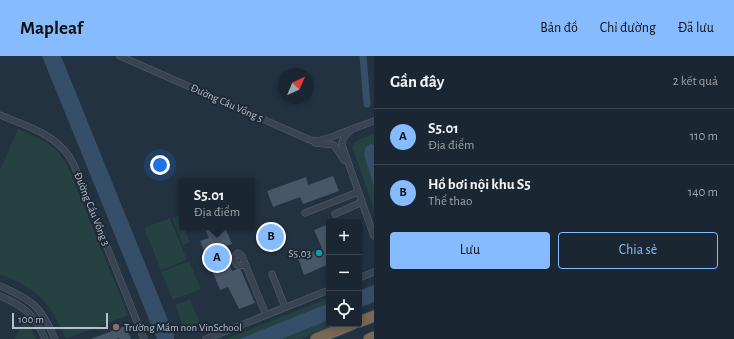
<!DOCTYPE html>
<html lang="vi">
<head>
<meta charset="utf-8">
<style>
	body { margin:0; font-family:"Alegreya Sans",sans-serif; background:#232e39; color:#f1f3f6 }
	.controls { position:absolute; right:12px; bottom:12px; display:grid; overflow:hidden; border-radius:4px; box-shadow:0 2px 6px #0003 }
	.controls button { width:36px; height:36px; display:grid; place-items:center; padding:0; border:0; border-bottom:1px solid #38434d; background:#1a2631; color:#f1f3f6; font:20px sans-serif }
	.compass { position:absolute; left:278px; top:12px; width:36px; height:36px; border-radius:50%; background:#1a2631; box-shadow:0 2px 6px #0003; rotate:44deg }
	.scale { position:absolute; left:12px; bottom:10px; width:96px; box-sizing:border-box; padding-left:4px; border:2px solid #b4bfcb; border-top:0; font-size:11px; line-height:14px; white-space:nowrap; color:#b4bfcb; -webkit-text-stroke:3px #1d2936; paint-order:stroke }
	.you { position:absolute; left:160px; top:109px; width:14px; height:14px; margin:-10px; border:3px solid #fff; border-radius:50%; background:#1a73e8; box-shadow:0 0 0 6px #1a73e833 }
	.badge { display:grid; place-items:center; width:26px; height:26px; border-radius:50%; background:#86bcff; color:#111; font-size:13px; font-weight:700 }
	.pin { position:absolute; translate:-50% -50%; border:2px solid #fff; box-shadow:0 1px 4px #0006 }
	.popup { position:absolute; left:179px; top:122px; width:76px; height:52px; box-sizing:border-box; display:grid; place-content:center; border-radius:4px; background:#1a2631; filter:drop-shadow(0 1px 3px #0005); font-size:13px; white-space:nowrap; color:#9fa5ab }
	.popup b { font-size:15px; color:#f1f3f6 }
	.popup::after { content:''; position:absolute; left:50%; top:100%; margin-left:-8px; border:8px solid transparent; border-top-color:#1a2631 }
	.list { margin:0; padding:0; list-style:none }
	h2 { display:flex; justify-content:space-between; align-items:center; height:52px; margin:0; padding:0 16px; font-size:17px }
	h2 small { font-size:13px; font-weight:400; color:#9fa5ab }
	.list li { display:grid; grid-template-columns:26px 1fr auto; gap:12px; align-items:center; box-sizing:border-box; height:56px; padding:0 16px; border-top:1px solid #38434d }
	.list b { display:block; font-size:15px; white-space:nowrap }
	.list p { margin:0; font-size:13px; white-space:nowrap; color:#9fa5ab }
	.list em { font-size:13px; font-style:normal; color:#9fa5ab }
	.actions { display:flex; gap:8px; padding:12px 16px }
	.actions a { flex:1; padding:9px 0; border:1px solid #86bcff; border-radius:4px; text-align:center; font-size:14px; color:#86bcff }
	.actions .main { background:#86bcff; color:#111 }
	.icon { flex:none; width:22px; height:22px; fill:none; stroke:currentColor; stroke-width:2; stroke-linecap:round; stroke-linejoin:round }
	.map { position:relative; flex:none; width:374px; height:283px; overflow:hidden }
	header { display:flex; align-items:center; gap:24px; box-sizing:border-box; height:56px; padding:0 20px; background:#86bcff; color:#111 }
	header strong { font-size:19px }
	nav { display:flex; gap:22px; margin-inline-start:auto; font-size:14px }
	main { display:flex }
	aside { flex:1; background:#1a2631 }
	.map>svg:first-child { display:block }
	.green { fill:#254142 }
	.water { fill:#364f69 }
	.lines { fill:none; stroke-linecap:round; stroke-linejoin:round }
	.canal { stroke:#364f69; stroke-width:7 }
	.building { fill:#475768 }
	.minor-casing { stroke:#56626e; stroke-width:7 }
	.motorway-casing { stroke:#434f5b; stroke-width:12 }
	.minor { stroke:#384451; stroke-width:6 }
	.motorway { stroke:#786854; stroke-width:11 }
	.culture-dot { fill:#0f9aa8; stroke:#1d2936; stroke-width:1.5 }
	.education-dot { fill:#8d6e63; stroke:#1d2936; stroke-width:1.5 }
	.labels { text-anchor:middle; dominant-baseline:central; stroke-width:4; stroke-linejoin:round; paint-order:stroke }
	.street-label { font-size:11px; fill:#b4bfcb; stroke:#1d2936 }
	.poi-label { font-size:11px; fill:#b4bfcb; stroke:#1d2936; text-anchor:end }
</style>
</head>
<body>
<header>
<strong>Mapleaf</strong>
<nav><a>Bản đồ</a><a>Chỉ đường</a><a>Đã lưu</a></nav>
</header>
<main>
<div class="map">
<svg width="374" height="283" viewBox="0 0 374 283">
	<rect width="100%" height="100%" fill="#233241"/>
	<path class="green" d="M18 73C42 84 55 87 68 111L128 259 66 283C49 244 39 234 0 218V114Z
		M374 78V153L352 91C355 83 366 81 374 78Z
		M179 159 182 167V171H184L190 186 183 189 172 162Z
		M170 162 187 204 161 214 144 172Z
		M189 205 201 233 173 244 161 216Z
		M329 242V247L239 283H226Z
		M190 243 200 268 185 274 175 249Z
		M24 263 31 272 36 283H15Z
		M329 264V268H338L301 283H282Z"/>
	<path class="water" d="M42 0H61L174 279V283H157Z
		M372 87 374 90V130L364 99 365 92Z
		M374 229V246L359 252V235Z
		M329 247V264L282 283H239Z"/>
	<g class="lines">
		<path class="canal" d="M363 0 367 48"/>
	</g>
	<path class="building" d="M333 120 339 135 303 148 300 141 273 151 267 135 306 121 308 129Z
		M329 168V208L304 219 298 202 322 192 314 174Z
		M204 171H225L232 188 223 191 232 215 240 212 255 247 239 253 228 231 220 234 200 185 209 182Z
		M125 270 131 283H120L119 282 116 283H91Z"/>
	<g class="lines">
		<g class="minor-casing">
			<path id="minor" d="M120 0 310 84 317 85 335 80
				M0 59C29 71 60 79 74 109L144 283
				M351 74C347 78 341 83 342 89L374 180
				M336 79 374 65
				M315 87 334 89 344 104
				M305 157 358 136
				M335 158 362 146
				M245 208 239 210 236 208 234 202V200L238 197 242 200 266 259
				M272 218 285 251
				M359 222 374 216
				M0 230C32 244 41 250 55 283
				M0 240C24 250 35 259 45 283
				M206 283 329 234"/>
		</g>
		<g class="motorway-casing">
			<path id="motorway" d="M359 266 374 260
				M316 283 353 268
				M369 283 374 281"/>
		</g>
		<use href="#minor" class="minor"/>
		<use href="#motorway" class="motorway"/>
	</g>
	<circle class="culture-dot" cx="319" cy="197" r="4"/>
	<circle class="education-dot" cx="116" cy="271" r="4"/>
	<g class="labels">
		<g class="street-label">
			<text transform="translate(227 47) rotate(24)">Đường Cầu Vồng 5</text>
			<text transform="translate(92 153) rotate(68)">Đường Cầu Vồng 3</text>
		</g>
		<g class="poi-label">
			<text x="311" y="197">S5.03</text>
			<text x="124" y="271" text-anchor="start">Trường Mầm non VinSchool</text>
		</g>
	</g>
</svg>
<div class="controls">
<button>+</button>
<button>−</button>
<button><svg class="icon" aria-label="locate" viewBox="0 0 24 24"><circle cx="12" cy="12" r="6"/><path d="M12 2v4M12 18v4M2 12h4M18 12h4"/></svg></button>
</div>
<svg class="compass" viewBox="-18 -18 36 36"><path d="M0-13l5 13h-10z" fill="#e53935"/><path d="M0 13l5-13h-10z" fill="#9fa5ab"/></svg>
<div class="scale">100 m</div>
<div class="you"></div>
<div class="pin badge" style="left:217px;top:202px">A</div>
<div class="popup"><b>S5.01</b>Địa điểm</div>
<div class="pin badge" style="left:271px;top:181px">B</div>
</div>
<aside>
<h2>Gần đây<small>2 kết quả</small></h2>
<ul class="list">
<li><span class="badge">A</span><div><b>S5.01</b><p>Địa điểm</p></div><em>110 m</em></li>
<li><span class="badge">B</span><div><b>Hồ bơi nội khu S5</b><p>Thể thao</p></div><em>140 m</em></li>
</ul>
<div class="actions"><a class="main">Lưu</a><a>Chia sẻ</a></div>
</aside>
</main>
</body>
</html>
